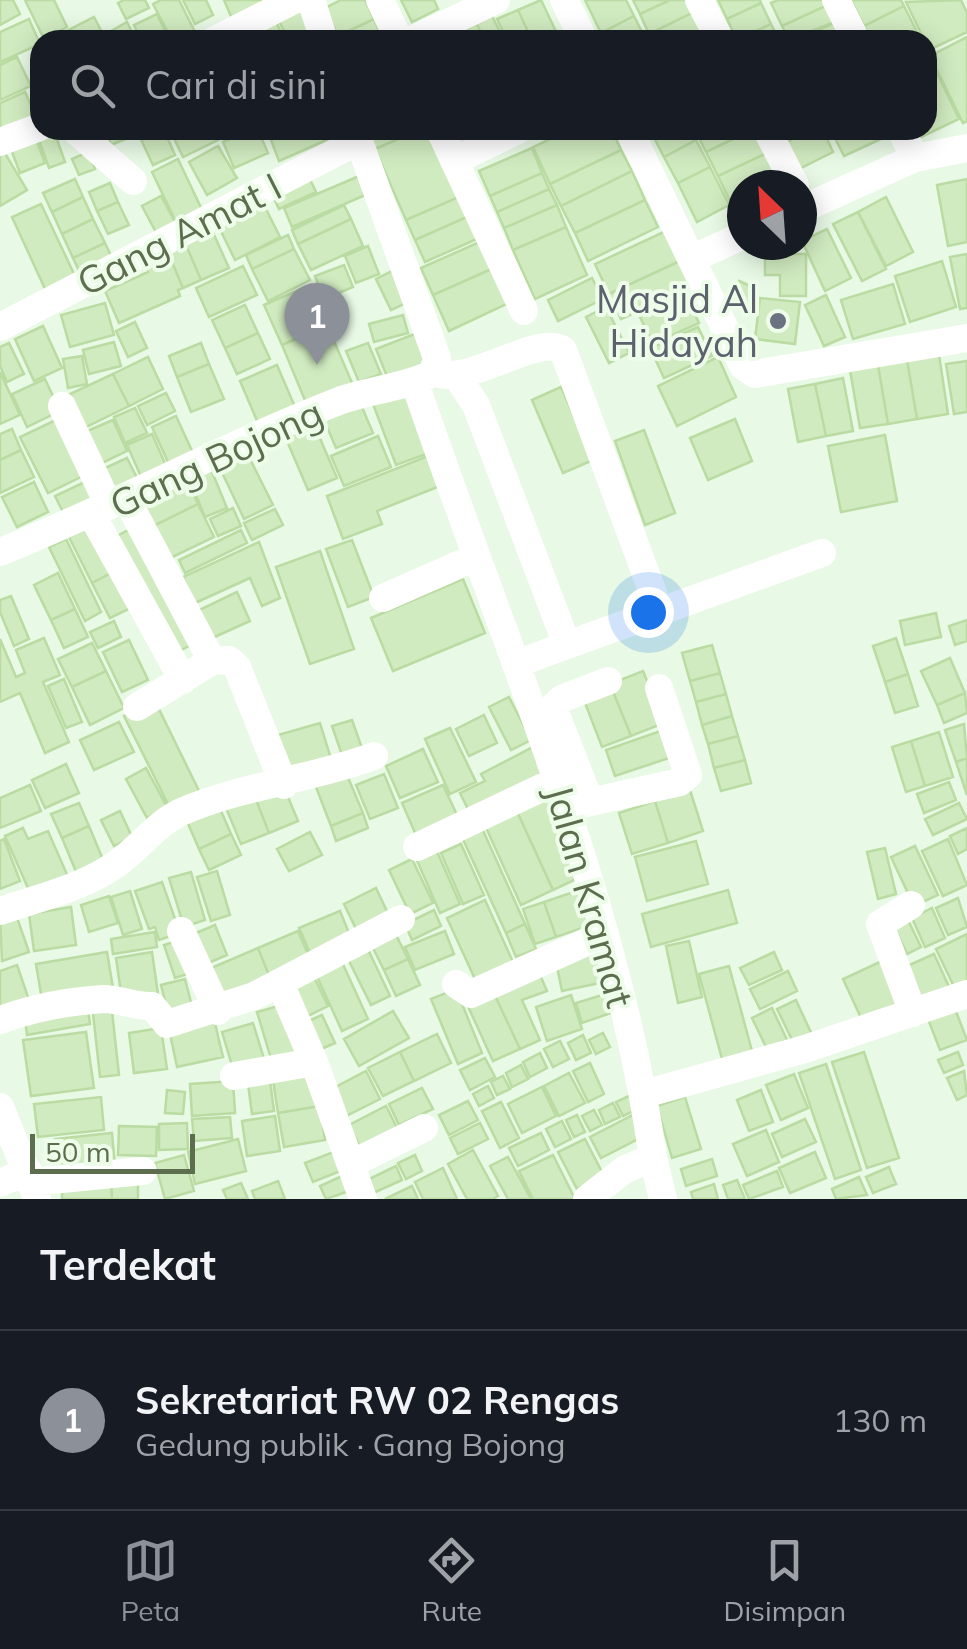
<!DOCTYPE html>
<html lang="id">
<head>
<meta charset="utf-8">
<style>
	body { margin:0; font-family:Mulish,sans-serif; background:#242831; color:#f1f3f6 }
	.compass { position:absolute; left:727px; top:170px; width:90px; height:90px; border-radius:50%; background:#171b24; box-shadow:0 5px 25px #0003; rotate:335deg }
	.scale { position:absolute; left:30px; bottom:25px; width:165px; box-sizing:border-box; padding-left:10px; border:5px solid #5c6e4d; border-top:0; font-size:28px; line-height:35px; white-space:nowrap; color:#5c6e4d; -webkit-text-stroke:8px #eefcea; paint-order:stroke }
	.you { position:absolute; left:648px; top:612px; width:35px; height:35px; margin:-25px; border:8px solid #fff; border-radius:50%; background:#1a73e8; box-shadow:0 0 0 15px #1a73e833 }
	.badge { display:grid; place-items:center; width:65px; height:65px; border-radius:50%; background:#8c9099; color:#fff; font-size:32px; font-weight:700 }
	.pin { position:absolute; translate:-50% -82px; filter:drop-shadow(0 2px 5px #0008) }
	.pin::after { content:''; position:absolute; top:52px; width:35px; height:30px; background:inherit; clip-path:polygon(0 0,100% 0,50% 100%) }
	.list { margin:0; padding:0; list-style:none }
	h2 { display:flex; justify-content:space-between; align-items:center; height:130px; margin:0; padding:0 40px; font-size:42px }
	h2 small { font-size:32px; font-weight:400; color:#9ea1a6 }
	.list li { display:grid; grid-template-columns:65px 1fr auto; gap:30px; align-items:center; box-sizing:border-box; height:180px; padding:0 40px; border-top:2px solid #363941 }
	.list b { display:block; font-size:38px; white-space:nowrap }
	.list p { margin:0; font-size:32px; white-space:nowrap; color:#9ea1a6 }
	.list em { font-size:32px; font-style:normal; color:#9ea1a6 }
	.icon { flex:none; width:55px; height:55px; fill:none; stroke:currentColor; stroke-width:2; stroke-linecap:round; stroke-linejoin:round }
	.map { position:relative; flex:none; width:967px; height:1199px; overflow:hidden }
	.search { position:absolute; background:#171b24; box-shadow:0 5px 25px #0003; left:30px; right:30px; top:30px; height:110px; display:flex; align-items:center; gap:25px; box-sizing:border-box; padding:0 35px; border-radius:30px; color:#9ea1a6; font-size:38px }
	.sheet { height:310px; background:#171b24 }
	nav { display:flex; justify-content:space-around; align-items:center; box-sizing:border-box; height:140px; border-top:2px solid #363941; background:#171b24; font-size:28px; color:#9ea1a6 }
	nav a { display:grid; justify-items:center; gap:5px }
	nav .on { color:#8c9099 }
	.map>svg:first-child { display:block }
	.building { fill:#d1ebc0; stroke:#badba2; stroke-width:2.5 }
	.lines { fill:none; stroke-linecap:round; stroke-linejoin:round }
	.minor { stroke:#fff; stroke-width:28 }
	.worship-dot { fill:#6b7280; stroke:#eefcea; stroke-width:4 }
	.labels { text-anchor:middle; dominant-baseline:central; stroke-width:8; stroke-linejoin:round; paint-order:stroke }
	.street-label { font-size:38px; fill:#5c6e4d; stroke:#eefcea }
	.worship-label { font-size:38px; fill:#5b616d; stroke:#eefcea; text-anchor:end }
</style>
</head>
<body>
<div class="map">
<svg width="967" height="1199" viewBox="0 0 967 1199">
	<rect width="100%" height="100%" fill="#e8f9e5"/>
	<path class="building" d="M0 0H13L20 14 0 25Z
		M25 0H54L67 27 44 39Z
		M124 0H145L149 8 126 19 118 3Z
		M161 0H179L199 40H172L153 4Z
		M183 0H206L213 15 195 24Z
		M224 0H280L233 21Z
		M301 0 318 36 288 40 275 12Z
		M341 0H365L374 19 338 36 325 8Z
		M401 0H434L438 9 412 22Z
		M541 0 559 38 556 40H532L518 10Z
		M585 0H626L634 16 601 33Z
		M633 0H670L640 14Z
		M670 0H695L700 9 649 34 640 14Z
		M718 0H760L761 3 727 19Z
		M778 0H831L832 3 782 26 771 3Z
		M851 0H901L904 6 864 26Z
		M961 0 967 13V32L929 50 906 2Z
		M761 3 771 24 737 40 727 19Z
		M832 3 840 20 789 40 782 26Z
		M904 6 921 40H871L864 26Z
		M700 9 708 40H652L649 34Z
		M518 10 532 40H507L497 19Z
		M157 14 169 40H141L134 25Z
		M273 14 284 40H234Z
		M492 16 504 40H484L477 24Z
		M634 16 646 40H605L601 33Z
		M94 17 106 40H62L59 35Z
		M29 19 40 44 0 62V32Z
		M374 19 382 37 340 40 338 36Z
		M840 20 849 40H798Z
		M127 22 136 40H109L106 34Z
		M477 24 484 40H459L456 34Z
		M771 24 779 40H738Z
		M967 37V121L963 123 930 56Z
		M929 56 959 119 919 138 915 130H927Z
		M17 57 31 86 0 100V65Z
		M25 92 37 118 0 128V103Z
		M105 130H133L135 135 111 145Z
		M164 130 175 155 153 165 137 131Z
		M170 130H212L218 140 183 157Z
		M251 130H258L268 153 234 168 223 142Z
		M295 130H336L338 135 279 161 271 140Z
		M367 130H419L375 149Z
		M419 130H432L461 196 406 220 375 149Z
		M569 130H612L621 150 550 184 533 147Z
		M650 130H691L696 140 664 157Z
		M695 130H752L706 152Z
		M752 130H758L769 152 718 176 706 152Z
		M811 130H823L833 152 799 169 787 142Z
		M831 130H892L894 133 844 156Z
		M54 131 65 162 49 168 38 137Z
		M34 134 45 163 20 173 9 144Z
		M696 140 710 167 678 183 664 157Z
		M0 145 27 190 0 206Z
		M218 146 237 178 207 195 189 162Z
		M532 148 542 173 490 196 479 171Z
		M621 150 632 171 561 206 550 184Z
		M88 152 95 169 79 175 72 159Z
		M769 152 785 185H742V205L734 209 718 176Z
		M178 159 203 212 177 224 152 172Z
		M710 167 729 205 697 222 678 183Z
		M306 171 316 192 279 209 269 188Z
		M632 171 645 200 575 233 561 206Z
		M542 173 549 189 497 212 490 196Z
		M364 174 372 192 292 227 284 208Z
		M75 179 83 197 52 212 43 193Z
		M967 179V242L948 246 937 185Z
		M110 183 118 202 97 211 89 192Z
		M549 189 557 205 504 228 497 212Z
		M259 195 280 237 235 260 214 217Z
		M161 196 177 226 158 236 142 206Z
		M461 196 469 216 415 240 406 220Z
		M83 197 93 219 62 234 52 212Z
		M886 197 913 252 886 266 858 212Z
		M645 200 658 227 588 261 575 233Z
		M118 202 129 225 108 234 97 211Z
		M41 204 76 278 46 291 12 217Z
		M344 205 351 219 298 244 292 230Z
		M557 205 566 227 513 250 504 228Z
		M858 212 886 269 862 281 833 224Z
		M469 216 479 238 425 262 415 240Z
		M93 219 105 243 73 258 62 234Z
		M351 219 363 246 311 270 298 244Z
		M210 226 229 268 201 280 183 238Z
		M566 227 587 275 535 299 513 250Z
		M827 229 851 278 825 291 802 241Z
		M668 230 682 260 609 294 595 264Z
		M288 235 294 249 252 269 246 255Z
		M183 238 201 280 183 288 165 246Z
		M484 240 496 267 433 295 421 268Z
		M105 243 113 260 81 275 73 258Z
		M165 246 183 288 178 290 180 296 119 323 105 291 148 272 141 256Z
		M368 246 379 274 356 283 345 256Z
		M294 249 310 280 268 301 252 269Z
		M765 254H806V296H780V275H765Z
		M967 254V308L960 309 950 257Z
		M682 260 694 286 621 319 609 294Z
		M942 261 956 307 910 322 895 276Z
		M344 265 353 287 324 299 315 276Z
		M243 266 257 295 209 317 196 288Z
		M400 267 415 299 391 310 376 279Z
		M496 267 511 302 449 331 433 295Z
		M592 278 603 299 558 321 548 300Z
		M739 281 755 288 747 306 731 299Z
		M893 284 905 324 853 339 841 300Z
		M310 285 327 325 282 345 264 305Z
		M685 295 699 323 653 344 640 317Z
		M826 295 845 337 824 346 805 305Z
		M760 298 800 302 795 344 755 339Z
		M105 303 114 335 70 347 61 315Z
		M245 305 258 333 225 348 212 320Z
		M606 307 629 353 609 363 586 317Z
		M403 315 408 333 374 342 369 324Z
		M135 322 147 348 128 357 116 331Z
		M327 325 353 385 307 405 282 345Z
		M43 326 62 368 34 381 15 339Z
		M698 327 712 356 664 378 650 348Z
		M425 330 436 360 388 379 376 349Z
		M258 333 270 359 237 374 225 348Z
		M114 342 121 366 89 374 83 350Z
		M9 343 24 374 7 382 0 366V347Z
		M201 343 209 364 177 377 169 356Z
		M368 343 381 374 359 382 346 351Z
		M939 355 948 414 917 419 907 360Z
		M82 356 87 384 68 388 63 359Z
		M148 357 163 389 129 406 113 374Z
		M718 357 736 397 677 426 658 386Z
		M907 360 917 419 888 424 878 365Z
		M967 361V412L954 414 946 364Z
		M209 364 224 399 191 412 177 377Z
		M277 365 295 407 258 423 240 381Z
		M878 365 888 424 860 428 850 370Z
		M0 372 20 415 0 424Z
		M113 374 129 406 86 427 70 394Z
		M843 378 853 431 826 436 815 384Z
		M45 379 60 411 27 427 12 394Z
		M402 384 429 453 396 465 370 396Z
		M815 384 826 436 798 442 788 389Z
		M561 387 593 460 563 473 532 400Z
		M166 393 175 411 147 425 138 406Z
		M358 398 373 433 336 448 321 413Z
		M135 408 147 433 125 443 114 417Z
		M176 416 193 453 169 464 152 427Z
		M58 419 85 475 48 493 20 437Z
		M735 419 752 461 708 480 690 438Z
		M113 420 127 451 100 464 85 432Z
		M313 422 337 478 308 490 284 434Z
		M12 429 21 450 0 460V434Z
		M644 430 675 513 645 525 615 441Z
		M152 434 168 470 143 481 127 445Z
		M885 435 897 501 841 512 828 446Z
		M378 436 391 467 344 486 331 456Z
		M21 450 34 477 0 493V460Z
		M247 453 273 505 244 519 219 466Z
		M433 454 445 484 377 511 382 524 343 539 327 496Z
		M127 458 138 480 116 490 105 468Z
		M210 467 227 508 205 517 188 476Z
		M187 480 198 504 147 529 135 505Z
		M87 481 99 505 67 520 55 496Z
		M34 482 48 512 17 527 2 497Z
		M198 504 214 537 162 562 147 529Z
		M233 508 241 526 218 536 210 519Z
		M275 509 283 525 252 540 244 523Z
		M94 524 117 570 92 583 69 537Z
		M138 525 197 642 171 655 113 538Z
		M241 530 247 543 185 573 179 560Z
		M66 539 101 612 85 621 49 547Z
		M352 540 374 597 348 607 326 549Z
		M259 542 280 598 262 606 250 578 195 603 183 577Z
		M320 551 354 649 310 664 276 567Z
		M117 570 135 606 110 618 92 583Z
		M58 573 75 609 51 620 34 585Z
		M463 579 485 633 393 671 371 618Z
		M237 592 250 621 210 639 197 611Z
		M11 596 29 639 14 646 0 612V600Z
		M75 609 88 637 64 648 51 620Z
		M936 613 941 637 905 645 900 621Z
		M967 620V641L955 645 949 626Z
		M114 621 121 637 98 648 90 632Z
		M44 638 60 675 43 682 69 742 45 753 20 693 0 702V639L16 677 25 673 16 650Z
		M896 638 908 674 885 682 873 646Z
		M129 640 148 680 122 692 103 652Z
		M92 643 106 671 72 687 58 659Z
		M712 645 720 673 690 681 682 653Z
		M950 658 965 693 937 705 921 671Z
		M106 671 124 708 90 725 72 687Z
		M643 671 664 723 631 736 610 684Z
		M720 673 726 694 696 702 690 681Z
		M908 674 918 706 895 713 885 682Z
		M64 679 82 722 66 728 48 686Z
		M610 684 631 736 602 747 582 695Z
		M965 693 967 713 944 723 937 705Z
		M726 694 732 716 702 725 696 702Z
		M509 697 531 740 511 750 489 707Z
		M155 701 200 793 170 808 124 716Z
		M484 715 497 743 469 756 456 729Z
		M732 716 738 736 708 744 702 725Z
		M352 720 363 751 343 758 332 726Z
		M119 722 134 752 94 770 80 740Z
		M320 723 332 762 290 775 278 735Z
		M964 724 967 758 956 762 945 730Z
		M450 728 476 782 450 794 425 739Z
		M666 729 675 756 615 776 606 750Z
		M939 732 953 777 925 786 911 741Z
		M738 736 745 760 714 768 708 744Z
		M911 741 925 786 906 792 892 747Z
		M533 747 549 779 472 817 460 793 485 781 481 774Z
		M423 749 438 782 400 798 386 766Z
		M967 758V795L956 762Z
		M745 760 751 783 721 791 714 768Z
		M66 764 79 793 45 808 32 780Z
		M146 768 167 807 147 818 126 779Z
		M384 774 398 808 370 819 356 785Z
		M347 775 363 813 331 826 316 787Z
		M949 782 956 800 924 813 917 794Z
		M30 785 41 811 0 828V798Z
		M283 785 298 821 269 833 255 797Z
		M443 785 458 817 416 835 402 803Z
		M690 790 703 831 668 843 655 801Z
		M549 791 587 874 553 890 515 807Z
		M255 797 269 833 241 844 226 808Z
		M655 801 668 843 632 854 619 813Z
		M79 803 89 826 62 838 51 814Z
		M959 803 967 819 933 835 925 819Z
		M218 804 231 834 199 849 186 819Z
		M515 807 553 890 521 905 483 821Z
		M120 811 132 837 114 846 101 820Z
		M363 813 368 828 336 841 331 826Z
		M89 826 104 862 77 874 62 838Z
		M481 826 525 924 506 933 461 835Z
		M23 828 28 839 48 831 69 879 31 895 5 836Z
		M967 828V849L958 854 950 836Z
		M310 832 322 855 289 871 277 849Z
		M231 834 241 855 209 870 199 849Z
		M4 839 20 881 0 889V841Z
		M948 839 967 885 943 896 922 851Z
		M696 841 708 884 647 901 635 857Z
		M461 844 484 895 463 904 441 853Z
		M915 846 938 895 914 906 891 857Z
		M435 847 460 904 440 913 415 856Z
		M885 848 896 894 878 899 867 852Z
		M412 859 433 903 410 914 389 870Z
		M217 871 230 915 211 921 197 877Z
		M191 872 205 920 184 927 169 878Z
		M162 882 180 933 159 940 155 927 149 929 135 891Z
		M588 887 600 922 556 937 544 902Z
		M376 888 391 920 359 935 344 904Z
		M728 890 737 923 651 947 642 914Z
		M130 891 142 929 123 935 111 897Z
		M109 896 118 923 89 932 81 905Z
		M958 898 967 927 948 935 936 908Z
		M485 900 513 962 475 979 447 918Z
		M544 902 556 937 535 944 523 909Z
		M71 907 76 945 34 951 29 914Z
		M932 908 945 938 925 947 912 918Z
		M14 909 29 952 2 961 0 914Z
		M434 910 441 926 412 940 405 924Z
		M340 911 351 938 311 955 299 928Z
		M908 920 921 947 907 954 894 926Z
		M525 924 536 949 516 957 506 933Z
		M215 925 227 955 208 963 196 933Z
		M298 931 311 961 270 978 258 948Z
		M394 931 408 959 384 970 370 942Z
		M445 931 454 954 415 970 405 947Z
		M155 932 157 947 113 954 111 939Z
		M967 934V989L957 993 936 949Z
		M180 940 191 973 175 978 164 945Z
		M689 941 702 997 678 1003 666 946Z
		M365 943 390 996 371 1005 345 953Z
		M602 946 609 981 562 991 555 957Z
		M258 948 270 978 222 999 209 969Z
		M107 952 114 994 43 1006 36 964Z
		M152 952 158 994 122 1000 116 958Z
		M774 952 782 970 749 985 740 968Z
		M934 954 950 989 921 1003 905 967Z
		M408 959 420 985 396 996 384 970Z
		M341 960 368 1019 342 1031 315 972Z
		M882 961 901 1002 862 1020 843 979Z
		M17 965 30 1003 0 1013V971Z
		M729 966 752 1051 722 1059 699 974Z
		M537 968 547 991 522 1000 540 1040 520 1049 491 987Z
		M788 971 797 991 760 1009 750 989Z
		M314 977 328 1006 300 1020 286 991Z
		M185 979 194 1014 170 1021 161 985Z
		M491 987 520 1049 493 1061 465 1000Z
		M456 989 482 1053 458 1064 431 999Z
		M605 994 611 1013 582 1023 576 1003Z
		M571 995 582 1029 547 1041 536 1007Z
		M796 1000 813 1037 795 1046 777 1009Z
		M87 1002 90 1024 27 1035 24 1013Z
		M111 1002 119 1075 100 1077 92 1004Z
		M285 1004 300 1053 272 1062 257 1012Z
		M772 1008 787 1040 767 1049 752 1018Z
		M955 1009 967 1040 940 1050 928 1019Z
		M393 1011 409 1038 359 1066 344 1039Z
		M213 1015 223 1057 177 1067 168 1024Z
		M322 1015 335 1043 319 1050 306 1022Z
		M253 1023 265 1062 234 1072 222 1032Z
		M161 1028 167 1069 134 1073 129 1033Z
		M86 1032 94 1088 31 1096 23 1040Z
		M603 1033 610 1047 596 1054 589 1040Z
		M437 1034 451 1063 414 1081 400 1052Z
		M583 1035 591 1053 576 1060 568 1043Z
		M560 1041 569 1059 553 1067 544 1049Z
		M400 1052 414 1081 383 1096 368 1068Z
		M864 1052 899 1158 867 1168 832 1062Z
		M958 1052 963 1065 944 1073 938 1060Z
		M540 1053 547 1068 530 1077 523 1062Z
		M485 1058 495 1077 470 1090 460 1070Z
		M590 1063 604 1094 588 1102 573 1071Z
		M826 1064 861 1170 835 1179 799 1073Z
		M521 1065 528 1079 512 1087 506 1073Z
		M366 1071 380 1099 342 1118 328 1091Z
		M964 1071 967 1095 957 1100 947 1078Z
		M269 1073 274 1111 252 1114 247 1076Z
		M314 1073 320 1106 278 1113 273 1080Z
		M569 1073 585 1103 559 1116 544 1086Z
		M794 1074 808 1108 781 1120 766 1085Z
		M503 1076 510 1089 497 1095 491 1082Z
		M233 1081 235 1113 192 1116 190 1084Z
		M488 1086 494 1098 479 1106 473 1094Z
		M542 1087 556 1116 522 1133 508 1104Z
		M422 1088 433 1109 399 1125 389 1104Z
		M167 1090 185 1092 183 1114 165 1113Z
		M761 1090 773 1122 749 1131 737 1100Z
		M631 1095 638 1109 623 1116 616 1102Z
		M101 1097 104 1130 38 1137 34 1104Z
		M685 1097 701 1149 672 1158 657 1106Z
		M468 1101 478 1120 449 1135 439 1115Z
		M501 1102 519 1138 500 1148 482 1111Z
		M613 1103 620 1117 605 1124 599 1110Z
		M320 1106 325 1140 284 1147 278 1113Z
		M386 1106 397 1128 360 1147 349 1125Z
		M594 1110 602 1125 590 1131 582 1116Z
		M577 1115 585 1132 574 1137 566 1120Z
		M633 1115 644 1136 601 1158 590 1137Z
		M275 1116 280 1151 247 1156 242 1121Z
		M230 1117 232 1138 194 1141 192 1119Z
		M805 1119 816 1142 782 1157 772 1134Z
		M562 1121 571 1139 555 1147 546 1129Z
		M187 1123 188 1149 159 1150V1124Z
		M480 1123 488 1139 458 1154 450 1138Z
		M119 1126 157 1127 156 1156 118 1155Z
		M766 1130 779 1162 747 1176 733 1144Z
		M112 1133 115 1166 57 1172 55 1139Z
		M541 1133 549 1150 518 1166 509 1148Z
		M238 1139 246 1171 195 1184 188 1152Z
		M585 1139 604 1176 577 1189 558 1152Z
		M473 1150 498 1196 493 1199H467L448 1164Z
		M336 1151 343 1170 313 1182 305 1163Z
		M815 1152 826 1178 790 1193 779 1168Z
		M184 1155 194 1191 165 1199 155 1163Z
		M415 1155 422 1171 406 1179 398 1163Z
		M553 1155 575 1199H533L519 1171Z
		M508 1157 531 1199H508L490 1166Z
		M712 1159 717 1176 686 1186 681 1169Z
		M396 1166 402 1180 371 1194 365 1181Z
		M889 1167 896 1184 873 1193 866 1177Z
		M443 1168 457 1199H423L415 1182Z
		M777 1171 783 1187 749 1199 743 1185Z
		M342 1176 349 1191 326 1199 320 1186Z
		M859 1177 867 1195 836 1199 832 1189Z
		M111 1179H138V1199H112Z
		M111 1179 112 1199H62V1181Z
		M737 1180 745 1199H728L723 1185Z
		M278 1181 285 1199H255L252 1191Z
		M241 1183 248 1199H227L223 1190Z
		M714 1184 718 1199H693L691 1192Z
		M412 1186 418 1199H385Z"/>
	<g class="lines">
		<path class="minor" d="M311 0 324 40
			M380 0 399 40
			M564 0 584 40
			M699 0 720 40
			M836 0 856 40
			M215 40 294 0
			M412 40 496 0
			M75 130 133 181
			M355 130 437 358 433 372
			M440 130 524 311
			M629 130 743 366 755 374 967 338
			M767 130 795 185
			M901 130 915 158
			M0 142 40 127
			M454 161 518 130
			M802 209 915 158 967 148
			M693 258 742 236
			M0 327 358 141
			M440 374C476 382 538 334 563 350L660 612
			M458 378 476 405 567 645 822 553
			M415 383C501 638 614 888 653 1157L624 1170 587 1199
			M62 406 109 506
			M126 498 212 661
			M92 515 183 680
			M0 552C115 506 223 446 339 401 362 392 420 384 433 372
			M383 598 474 558
			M516 664 567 645
			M137 707 212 661 229 660 237 667 284 785
			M590 802 553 707 563 698 608 681
			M568 807 680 782 688 775 659 688
			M417 847 558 780
			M911 905 880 924 913 1013
			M0 911C38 898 82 888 115 865 139 849 154 825 181 812 243 785 310 780 374 756
			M181 931 218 1011
			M280 983 314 1062
			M456 984 471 994 604 934
			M0 1020C33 1008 69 1001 104 999 120 999 135 1007 152 1006L167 1024 254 996 401 919
			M234 1076 314 1062 363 1199
			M644 1094 805 1049 967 994
			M0 1107 37 1198
			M653 1157 663 1199
			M351 1164 424 1128
			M31 1182 143 1171
			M0 1183 28 1171"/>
	</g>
	<circle class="worship-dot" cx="778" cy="321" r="10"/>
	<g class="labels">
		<g class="street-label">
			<text transform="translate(179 234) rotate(-27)">Gang Amat I</text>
			<text transform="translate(216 458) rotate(-25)">Gang Bojong</text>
			<text transform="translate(590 896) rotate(74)">Jalan Kramat</text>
		</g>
		<g class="worship-label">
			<text x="758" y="299">Masjid Al<tspan x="758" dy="44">Hidayah</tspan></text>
		</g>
	</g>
</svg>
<svg class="compass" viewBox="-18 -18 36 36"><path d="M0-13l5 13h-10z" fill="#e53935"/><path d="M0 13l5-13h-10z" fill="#9ea1a6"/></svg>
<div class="scale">50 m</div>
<div class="you"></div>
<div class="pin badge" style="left:317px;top:365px">1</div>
<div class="search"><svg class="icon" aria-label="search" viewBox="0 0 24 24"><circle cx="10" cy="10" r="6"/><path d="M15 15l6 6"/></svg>Cari di sini</div>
</div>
<section class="sheet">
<h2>Terdekat<small></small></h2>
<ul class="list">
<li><span class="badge">1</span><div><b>Sekretariat RW 02 Rengas</b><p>Gedung publik · Gang Bojong</p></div><em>130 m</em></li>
</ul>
</section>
<nav>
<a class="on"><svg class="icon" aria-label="map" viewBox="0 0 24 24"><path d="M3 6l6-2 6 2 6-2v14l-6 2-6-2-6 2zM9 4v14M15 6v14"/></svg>Peta</a>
<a><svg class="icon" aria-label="directions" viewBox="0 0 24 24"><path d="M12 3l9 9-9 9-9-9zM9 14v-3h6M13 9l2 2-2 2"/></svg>Rute</a>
<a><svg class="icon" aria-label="saved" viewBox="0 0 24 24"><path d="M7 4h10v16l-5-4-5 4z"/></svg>Disimpan</a>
</nav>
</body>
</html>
